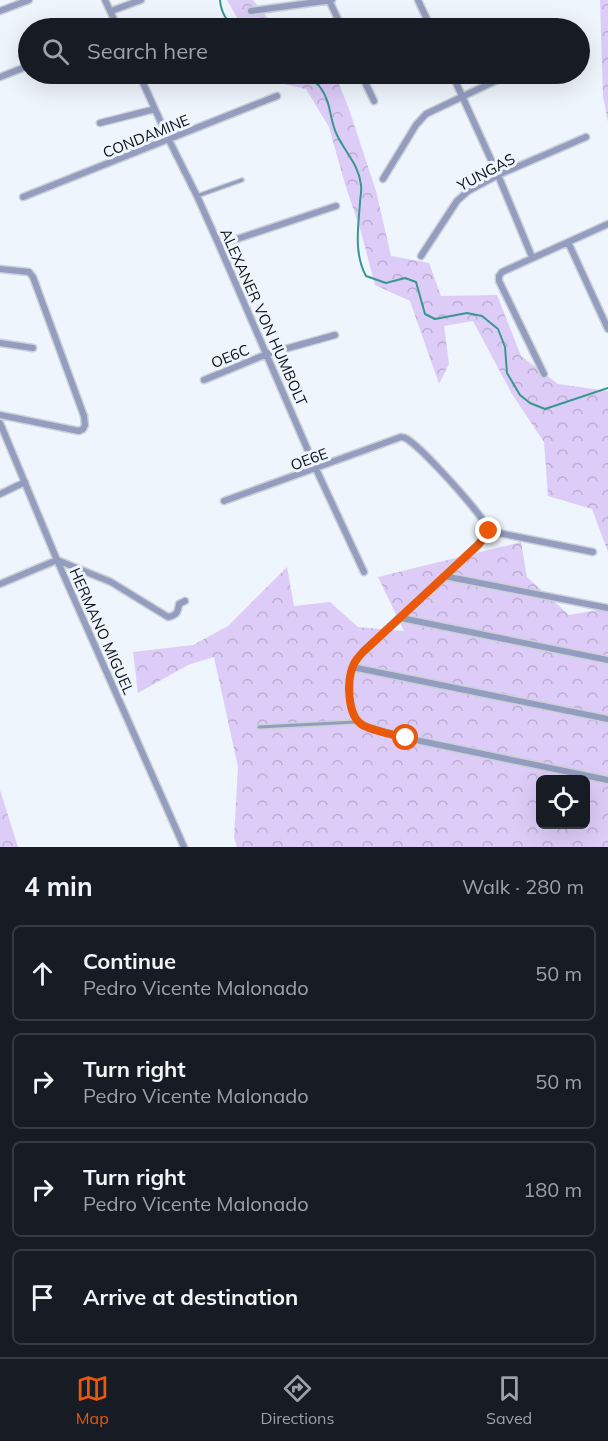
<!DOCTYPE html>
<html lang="en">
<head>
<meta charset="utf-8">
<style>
	body { margin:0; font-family:Mulish,sans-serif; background:#242831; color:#f1f3f6 }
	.controls { position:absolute; right:18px; bottom:18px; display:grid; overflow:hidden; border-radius:9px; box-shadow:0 6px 24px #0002 }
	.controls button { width:54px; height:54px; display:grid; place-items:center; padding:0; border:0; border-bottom:2px solid #363941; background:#171b24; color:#f1f3f6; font:30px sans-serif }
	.stop { position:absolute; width:18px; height:18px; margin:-14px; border:4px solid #ea580c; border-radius:50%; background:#fff }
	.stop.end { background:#ea580c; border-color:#fff; box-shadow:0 2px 6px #0008 }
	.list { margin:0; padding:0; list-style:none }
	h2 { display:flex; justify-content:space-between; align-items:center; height:78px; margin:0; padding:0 24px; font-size:26px }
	h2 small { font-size:20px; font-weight:400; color:#9ea1a6 }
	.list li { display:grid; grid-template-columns:39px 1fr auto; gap:18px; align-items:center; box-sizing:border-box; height:96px; margin:0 12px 12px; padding:0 12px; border:2px solid #363941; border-radius:9px }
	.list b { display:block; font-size:22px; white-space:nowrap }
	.list p { margin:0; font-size:20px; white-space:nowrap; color:#9ea1a6 }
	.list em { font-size:20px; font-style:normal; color:#9ea1a6 }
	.icon { flex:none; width:33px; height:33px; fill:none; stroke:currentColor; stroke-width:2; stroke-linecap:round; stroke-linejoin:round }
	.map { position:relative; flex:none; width:608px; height:847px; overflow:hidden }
	.search { position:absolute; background:#171b24; box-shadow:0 6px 24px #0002; left:18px; right:18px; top:18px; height:66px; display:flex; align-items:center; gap:15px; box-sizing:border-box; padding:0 21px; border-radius:33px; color:#9ea1a6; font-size:22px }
	.sheet { height:510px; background:#171b24 }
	nav { display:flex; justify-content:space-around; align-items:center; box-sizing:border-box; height:84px; border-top:2px solid #363941; background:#171b24; font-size:16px; color:#9ea1a6 }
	nav a { display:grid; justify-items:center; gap:3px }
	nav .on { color:#ea580c }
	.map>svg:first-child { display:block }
	.forest { fill:url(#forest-crowns); fill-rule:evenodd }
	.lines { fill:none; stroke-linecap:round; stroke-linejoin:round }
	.stream { stroke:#38978f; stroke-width:2 }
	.lane-casing { stroke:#cad1d7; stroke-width:6 }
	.street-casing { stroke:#cad1d7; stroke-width:9 }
	.lane { stroke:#949dbf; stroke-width:3 }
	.street { stroke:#949dbf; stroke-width:6 }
	.route { stroke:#ea580c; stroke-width:8 }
	.labels { text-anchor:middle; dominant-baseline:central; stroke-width:6; stroke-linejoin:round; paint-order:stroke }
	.street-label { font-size:15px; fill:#0b1116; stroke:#eef5fc }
</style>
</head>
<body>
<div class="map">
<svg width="608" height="847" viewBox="0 0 608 847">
	<defs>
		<pattern id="forest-crowns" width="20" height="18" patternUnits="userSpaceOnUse" patternTransform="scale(1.5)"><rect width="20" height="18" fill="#ddccf7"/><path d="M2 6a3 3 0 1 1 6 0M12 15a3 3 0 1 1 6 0" fill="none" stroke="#bcaed3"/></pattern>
	</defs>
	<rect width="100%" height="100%" fill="#eef5fc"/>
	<path class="forest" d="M227 0H253L276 28H243Z
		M600 0H608V122L603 96Z
		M269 74H335L349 109 376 191 391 256 429 263 441 296 497 295 521 356 558 384 608 391V552L592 509 548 496 544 442 512 394 473 321 444 326 449 364 439 384 410 301 375 285 361 232 345 184 329 127 306 89 275 82Z
		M521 542 527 577 569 615 608 608V847H237L234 838 238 767 214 657 188 665 138 693 133 652 193 645 228 626 287 567 294 606 330 602 358 627 404 631 378 577ZM540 780H586V824H540Z
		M0 790 18 847H0Z"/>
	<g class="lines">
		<path class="stream" d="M220 0C221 12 227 22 236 28
			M292 74C301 76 315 80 320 87 332 103 329 119 337 135 345 152 359 165 361 185 362 191 360 197 360 203 358 228 354 254 366 276L386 283 405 278 416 282 425 314 435 319 467 313 482 316 498 329 505 347 507 373 520 395 530 403 545 409 608 388"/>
		<g class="lane-casing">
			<path id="lane" d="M197 196 242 180
				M259 727 356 722"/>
		</g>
		<g class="street-casing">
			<path id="street" d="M105 0 118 28
				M329 0 342 28
				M418 0 431 28
				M0 11 29 0
				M111 11 141 0
				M251 11 332 0
				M139 74 169 140 197 196 219 245 316 469 364 572
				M361 74 374 101
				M452 74 498 175 532 257
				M0 77 28 66
				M100 123 155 109
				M383 179 416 125 426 114 510 74
				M23 197 277 96
				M568 242 608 329
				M219 245 336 206
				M421 256 457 201 468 191 498 175 586 137
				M0 269 29 272 33 277 84 416 85 425 83 429 79 431 0 415
				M0 343 33 348
				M544 374 499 281V276L502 272 608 224
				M204 380 267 354 335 335
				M0 423 57 560 184 847
				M0 494 25 482
				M224 501 401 437C402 438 404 437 405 438 418 443 486 518 489 531
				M489 531 486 536 478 545 364 651 352 667 348 689 353 711 358 722 365 726 406 738 608 780
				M489 531 593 552
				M444 576 608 608
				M0 584 57 560 111 582 168 617C177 615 178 612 179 604L185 601
				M401 618 608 660
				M352 667 608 719"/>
		</g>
		<use href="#lane" class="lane"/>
		<use href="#street" class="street"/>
	</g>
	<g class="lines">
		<path class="route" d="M406 738C394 735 369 730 361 724 347 714 347 680 353 666 355 660 360 655 364 651L478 545 489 531"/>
	</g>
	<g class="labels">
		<g class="street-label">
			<text transform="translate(146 136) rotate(-22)">CONDAMINE</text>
			<text transform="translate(486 172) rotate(-28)">YUNGAS</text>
			<text transform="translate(264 317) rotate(66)">ALEXANER VON HUMBOLT</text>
			<text transform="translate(230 356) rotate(-22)">OE6C</text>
			<text transform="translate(309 459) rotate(-20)">OE6E</text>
			<text transform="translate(102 631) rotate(66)">HERMANO MIGUEL</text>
		</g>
	</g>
</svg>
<div class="controls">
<button><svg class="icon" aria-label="locate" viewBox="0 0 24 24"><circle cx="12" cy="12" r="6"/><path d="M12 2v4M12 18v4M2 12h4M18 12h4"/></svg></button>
</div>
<div class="stop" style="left:406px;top:738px"></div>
<div class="stop end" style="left:489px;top:531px"></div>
<div class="search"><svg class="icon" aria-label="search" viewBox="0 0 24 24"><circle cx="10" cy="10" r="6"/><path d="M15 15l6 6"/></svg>Search here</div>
</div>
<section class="sheet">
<h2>4 min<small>Walk · 280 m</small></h2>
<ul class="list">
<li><svg class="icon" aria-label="ahead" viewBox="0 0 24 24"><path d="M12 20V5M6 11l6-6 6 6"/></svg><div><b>Continue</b><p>Pedro Vicente Malonado</p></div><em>50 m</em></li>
<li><svg class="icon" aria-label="right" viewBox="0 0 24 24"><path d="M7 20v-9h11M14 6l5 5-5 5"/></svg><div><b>Turn right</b><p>Pedro Vicente Malonado</p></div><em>50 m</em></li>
<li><svg class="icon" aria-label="right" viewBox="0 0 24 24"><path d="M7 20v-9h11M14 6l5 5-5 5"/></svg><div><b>Turn right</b><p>Pedro Vicente Malonado</p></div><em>180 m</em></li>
<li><svg class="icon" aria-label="arrive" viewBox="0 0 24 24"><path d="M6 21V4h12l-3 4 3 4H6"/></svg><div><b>Arrive at destination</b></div></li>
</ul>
</section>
<nav>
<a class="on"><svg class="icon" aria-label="map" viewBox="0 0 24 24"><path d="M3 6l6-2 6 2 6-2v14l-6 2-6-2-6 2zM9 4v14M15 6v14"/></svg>Map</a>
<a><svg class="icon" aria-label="directions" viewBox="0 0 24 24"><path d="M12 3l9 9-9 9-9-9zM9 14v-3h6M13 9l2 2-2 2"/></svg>Directions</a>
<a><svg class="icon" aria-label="saved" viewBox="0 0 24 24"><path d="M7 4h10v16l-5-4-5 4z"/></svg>Saved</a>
</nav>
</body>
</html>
